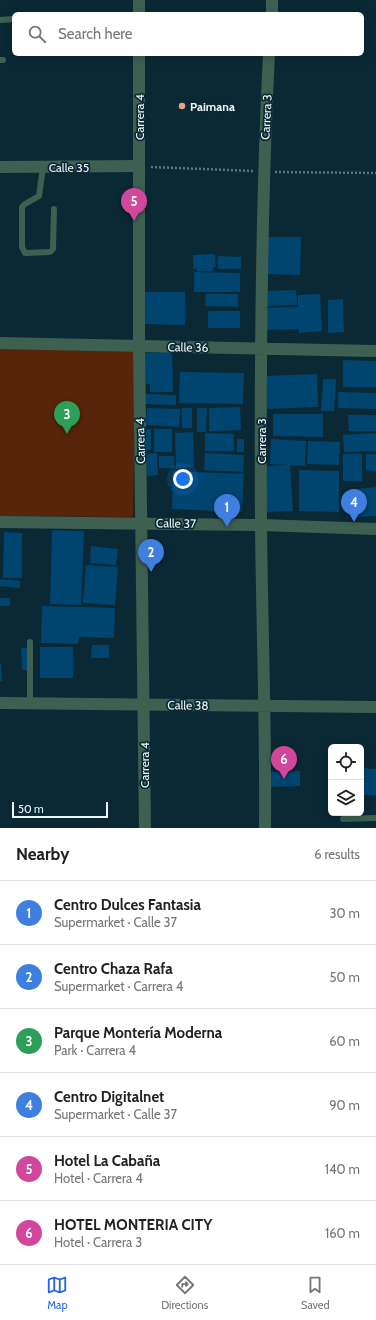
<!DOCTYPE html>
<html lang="en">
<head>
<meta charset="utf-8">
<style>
	body { margin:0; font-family:Cabin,sans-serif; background:#f6f6f6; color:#222 }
	.controls { position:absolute; right:12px; bottom:12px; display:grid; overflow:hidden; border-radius:6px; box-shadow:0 2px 10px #0003 }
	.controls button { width:36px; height:36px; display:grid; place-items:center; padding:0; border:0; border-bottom:1px solid #e0e0e0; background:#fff; color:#222; font:20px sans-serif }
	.scale { position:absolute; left:12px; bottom:10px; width:96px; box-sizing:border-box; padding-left:4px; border:2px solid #eef6fa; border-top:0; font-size:11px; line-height:14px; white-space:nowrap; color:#eef6fa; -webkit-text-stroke:3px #0a2934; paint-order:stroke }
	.you { position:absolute; left:183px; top:479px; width:14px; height:14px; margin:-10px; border:3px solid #fff; border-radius:50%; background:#1a73e8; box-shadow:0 0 0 6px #1a73e833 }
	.badge { display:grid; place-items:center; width:26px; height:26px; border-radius:50%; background:#2563eb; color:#fff; font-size:13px; font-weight:700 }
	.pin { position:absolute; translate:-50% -33px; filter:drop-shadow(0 1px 2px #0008) }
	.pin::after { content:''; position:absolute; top:21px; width:14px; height:12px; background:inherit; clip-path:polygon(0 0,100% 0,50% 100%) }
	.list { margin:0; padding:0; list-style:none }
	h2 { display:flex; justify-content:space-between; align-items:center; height:52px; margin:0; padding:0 16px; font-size:17px }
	h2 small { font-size:13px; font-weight:400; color:#767676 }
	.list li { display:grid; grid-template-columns:26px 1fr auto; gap:12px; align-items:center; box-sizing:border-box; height:64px; padding:0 16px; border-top:1px solid #e0e0e0 }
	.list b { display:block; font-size:15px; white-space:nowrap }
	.list p { margin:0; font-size:13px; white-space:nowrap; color:#767676 }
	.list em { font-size:13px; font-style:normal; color:#767676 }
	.icon { flex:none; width:22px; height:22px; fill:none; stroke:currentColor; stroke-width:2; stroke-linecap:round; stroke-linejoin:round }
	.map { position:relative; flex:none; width:376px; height:828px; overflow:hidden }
	.search { position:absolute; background:#fff; box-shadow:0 2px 10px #0003; left:12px; right:12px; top:12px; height:44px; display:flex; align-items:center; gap:10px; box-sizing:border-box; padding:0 14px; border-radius:6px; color:#767676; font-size:15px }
	.sheet { height:436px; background:#fff }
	nav { display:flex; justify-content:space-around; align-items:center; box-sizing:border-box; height:56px; border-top:1px solid #e0e0e0; background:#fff; font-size:11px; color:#767676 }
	nav a { display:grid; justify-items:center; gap:2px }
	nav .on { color:#2563eb }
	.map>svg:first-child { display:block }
	.green { fill:#58250a }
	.building { fill:#004470 }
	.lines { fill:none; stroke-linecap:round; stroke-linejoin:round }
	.path { stroke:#60767f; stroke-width:2.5; stroke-dasharray:2 2; stroke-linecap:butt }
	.service { stroke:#3e6051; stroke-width:6 }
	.minor { stroke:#3e6051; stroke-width:12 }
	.tertiary { stroke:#3e6051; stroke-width:12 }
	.poi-dot { fill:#f1a17c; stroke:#0a2934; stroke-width:1.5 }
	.labels { text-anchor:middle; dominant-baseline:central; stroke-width:3.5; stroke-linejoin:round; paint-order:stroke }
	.poi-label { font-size:12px; font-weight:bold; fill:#eef6fa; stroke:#0a2934; text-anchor:start }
	.street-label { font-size:12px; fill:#eef6fa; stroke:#0a2934 }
</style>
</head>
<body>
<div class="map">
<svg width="376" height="828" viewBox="0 0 376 828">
	<rect width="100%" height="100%" fill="#0a2934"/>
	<path class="green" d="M0 348 136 352 133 517 0 516Z"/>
	<path class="building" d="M263 237H301L300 275 262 274Z
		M215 254 216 267H213V271H197V269H193V255Z
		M218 256 241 257V269H218Z
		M194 272 240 273V292H194Z
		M296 290 297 305 264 306V291Z
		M142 292H185V325L141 324Z
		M206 294H238V307L205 306Z
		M320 294 322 331 299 333V329L264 330 263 308 298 307V295Z
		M343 299 344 332 328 333V300Z
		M208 311H240V328H208Z
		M172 352 173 392H150V384H141V353Z
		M343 360 376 361V387H343Z
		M180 372 244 373 243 404 179 403Z
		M317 374 318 407 267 409 266 376Z
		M323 379H336L334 411H321Z
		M338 392 376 393V409L338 408Z
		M142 394 176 395V405L142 404Z
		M240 407 241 430 209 431V408Z
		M147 408 180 409 179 427 146 425Z
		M182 408H192V428H182Z
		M197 408H207L206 432H197Z
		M273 414H323V437L273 436Z
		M348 415H376V431H349Z
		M142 429H151V450H142Z
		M154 429H172V452H154Z
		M193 432 194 467 176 468 175 433Z
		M205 433 234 434V451H205Z
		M376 433V451L344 452 343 435Z
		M237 439H244V452H237Z
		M271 439 306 441 305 466 290 465 293 511 267 512 265 466 289 465 270 464Z
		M308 441 340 442 339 465 307 464Z
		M157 453 158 475 147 476 146 454Z
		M205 453 244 455 243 472 204 470Z
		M343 454H362V481H343Z
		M366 454H376V471L366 470Z
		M159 456H174V468H159Z
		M299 470 339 471V512L299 511Z
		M173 471 244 474 242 512 172 509Z
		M376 487V516L358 517 356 489Z
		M52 530 84 531 81 605 50 604Z
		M4 532 22 533V578H3Z
		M91 546 118 549 116 565 90 563Z
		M86 565 118 567 115 605 83 603Z
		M0 579 20 581V588L0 586Z
		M0 598H10V606H0Z
		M42 606 115 608 114 638 79 637 78 644 41 643Z
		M92 645H109V658H91Z
		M40 647H73V678H40Z
		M21 648H32L33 670H22Z
		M1 663 2 681H0V664Z
		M361 768 376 769V795H361Z
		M300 771V786L268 787 267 772Z"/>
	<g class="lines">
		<path class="path" d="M151 167 254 171
			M275 172 376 173"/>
		<path class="service" d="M0 20 14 19
			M0 60H3
			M43 167 39 196 25 204 22 207V247L25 253 50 252 53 249 54 209
			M30 642V703
			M343 819 376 818"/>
		<path class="minor" d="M272 14V0
			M0 167 138 166
			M0 343 376 351
			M0 522 261 525 376 529
			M0 703 376 707
			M265 828C266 727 262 626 261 525 260 368 261 211 269 54"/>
		<path class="tertiary" d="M139 14V0
			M139 54V346L145 828"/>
	</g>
	<circle class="poi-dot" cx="182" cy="106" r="4"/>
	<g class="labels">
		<g class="poi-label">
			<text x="190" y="106">Paimana</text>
		</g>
		<g class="street-label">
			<text transform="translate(139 117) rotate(-90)">Carrera 4</text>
			<text transform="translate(266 117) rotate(-87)">Carrera 3</text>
			<text x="69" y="167">Calle 35</text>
			<text transform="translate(188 347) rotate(1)">Calle 36</text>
			<text transform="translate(140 441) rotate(-91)">Carrera 4</text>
			<text transform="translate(261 441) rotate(-90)">Carrera 3</text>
			<text transform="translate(176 523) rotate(1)">Calle 37</text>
			<text transform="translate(188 705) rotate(1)">Calle 38</text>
			<text transform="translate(144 765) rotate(-90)">Carrera 4</text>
		</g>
	</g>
</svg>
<div class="controls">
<button><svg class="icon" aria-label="locate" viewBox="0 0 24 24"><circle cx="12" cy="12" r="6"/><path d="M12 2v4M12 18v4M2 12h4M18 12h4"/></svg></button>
<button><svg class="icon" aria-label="layers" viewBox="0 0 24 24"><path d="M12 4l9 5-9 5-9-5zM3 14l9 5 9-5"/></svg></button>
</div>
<div class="scale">50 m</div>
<div class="you"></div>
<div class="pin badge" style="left:227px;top:527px;background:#3f7fe0">1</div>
<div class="pin badge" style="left:151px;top:572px;background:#3f7fe0">2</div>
<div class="pin badge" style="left:67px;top:434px;background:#2e9e5b">3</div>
<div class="pin badge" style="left:354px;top:522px;background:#3f7fe0">4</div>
<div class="pin badge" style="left:134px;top:221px;background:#d1479c">5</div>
<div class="pin badge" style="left:284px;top:779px;background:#d1479c">6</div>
<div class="search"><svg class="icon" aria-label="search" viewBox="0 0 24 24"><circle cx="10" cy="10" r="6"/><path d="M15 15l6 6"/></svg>Search here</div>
</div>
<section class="sheet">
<h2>Nearby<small>6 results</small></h2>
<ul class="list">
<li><span class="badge" style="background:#3f7fe0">1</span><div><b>Centro Dulces Fantasia</b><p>Supermarket · Calle 37</p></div><em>30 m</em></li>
<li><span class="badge" style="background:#3f7fe0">2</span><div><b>Centro Chaza Rafa</b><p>Supermarket · Carrera 4</p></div><em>50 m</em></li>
<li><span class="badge" style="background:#2e9e5b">3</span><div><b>Parque Montería Moderna</b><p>Park · Carrera 4</p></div><em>60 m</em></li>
<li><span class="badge" style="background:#3f7fe0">4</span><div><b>Centro Digitalnet</b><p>Supermarket · Calle 37</p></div><em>90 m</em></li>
<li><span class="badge" style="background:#d1479c">5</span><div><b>Hotel La Cabaña</b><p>Hotel · Carrera 4</p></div><em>140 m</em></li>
<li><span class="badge" style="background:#d1479c">6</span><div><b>HOTEL MONTERIA CITY</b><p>Hotel · Carrera 3</p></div><em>160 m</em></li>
</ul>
</section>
<nav>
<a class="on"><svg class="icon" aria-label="map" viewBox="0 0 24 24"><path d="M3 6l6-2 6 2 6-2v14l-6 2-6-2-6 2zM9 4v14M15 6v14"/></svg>Map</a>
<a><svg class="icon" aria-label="directions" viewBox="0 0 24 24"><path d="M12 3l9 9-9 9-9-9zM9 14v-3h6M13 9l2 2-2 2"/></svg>Directions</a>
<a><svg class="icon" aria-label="saved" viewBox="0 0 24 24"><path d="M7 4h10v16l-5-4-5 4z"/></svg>Saved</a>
</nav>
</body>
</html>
